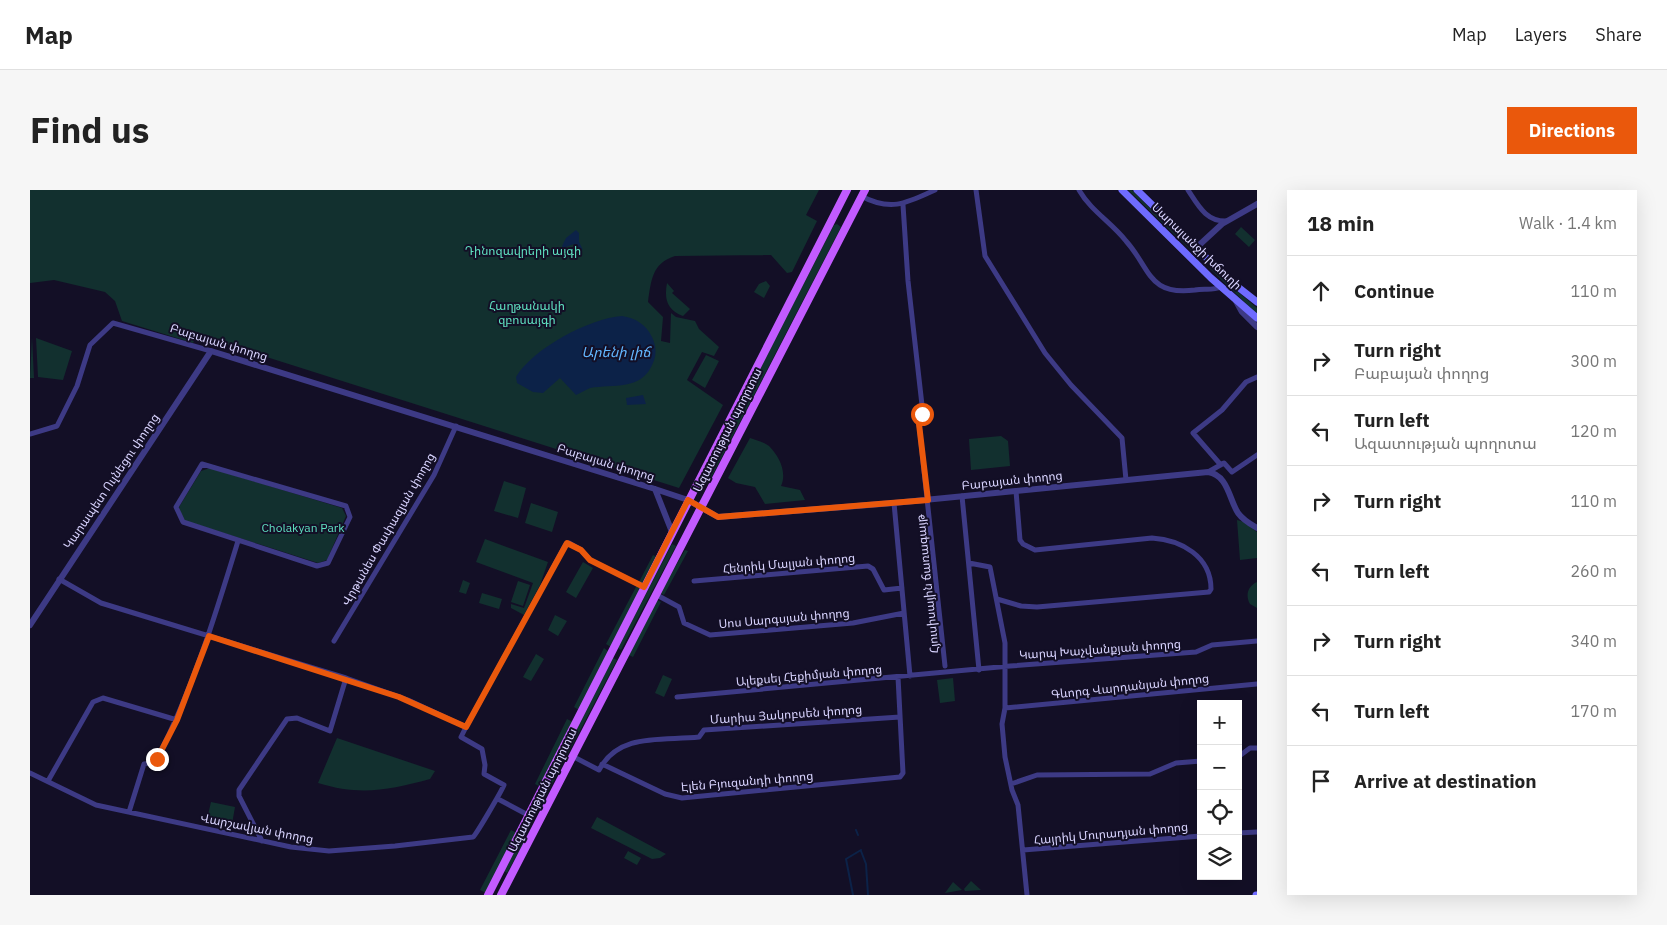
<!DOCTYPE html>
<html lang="en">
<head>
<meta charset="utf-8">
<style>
	body { margin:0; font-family:"IBM Plex Sans","Noto Sans Armenian",sans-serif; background:#f6f6f6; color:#222 }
	.controls { position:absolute; right:15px; bottom:15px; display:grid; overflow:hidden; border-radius:0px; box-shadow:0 5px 20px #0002 }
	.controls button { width:45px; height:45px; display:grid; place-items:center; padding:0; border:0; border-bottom:1px solid #e0e0e0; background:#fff; color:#222; font:25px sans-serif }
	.stop { position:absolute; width:15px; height:15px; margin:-11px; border:4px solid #ea580c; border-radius:50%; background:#fff }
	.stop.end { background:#ea580c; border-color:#fff; box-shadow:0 1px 5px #0008 }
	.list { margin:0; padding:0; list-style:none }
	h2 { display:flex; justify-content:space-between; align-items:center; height:65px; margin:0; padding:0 20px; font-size:21px }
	h2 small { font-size:16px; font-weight:400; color:#767676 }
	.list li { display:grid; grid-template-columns:32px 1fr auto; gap:15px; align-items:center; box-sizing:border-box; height:70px; padding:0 20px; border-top:1px solid #e0e0e0 }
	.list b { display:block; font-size:19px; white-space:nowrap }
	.list p { margin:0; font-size:16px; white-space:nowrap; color:#767676 }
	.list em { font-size:16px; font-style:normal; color:#767676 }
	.icon { flex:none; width:28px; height:28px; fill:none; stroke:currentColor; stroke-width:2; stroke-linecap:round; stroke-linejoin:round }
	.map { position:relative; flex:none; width:1227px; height:705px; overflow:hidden; border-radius:0px }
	header { display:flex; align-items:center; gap:30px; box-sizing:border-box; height:70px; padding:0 25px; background:#fff; border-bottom:1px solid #e0e0e0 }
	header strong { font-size:24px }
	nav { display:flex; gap:28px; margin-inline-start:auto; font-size:18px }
	.intro { display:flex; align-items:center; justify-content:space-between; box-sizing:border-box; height:120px; padding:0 30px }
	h1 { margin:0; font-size:35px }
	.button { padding:12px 22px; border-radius:0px; background:#ea580c; color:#fff; font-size:18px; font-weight:700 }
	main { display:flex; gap:30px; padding:0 30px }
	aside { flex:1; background:#fff; border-radius:0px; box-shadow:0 5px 20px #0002 }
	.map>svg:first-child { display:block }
	.green { fill:#12302f }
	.water { fill:#0c2248 }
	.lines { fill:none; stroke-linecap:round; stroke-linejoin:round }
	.stream { stroke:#0c2248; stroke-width:2 }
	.minor { stroke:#3d3a85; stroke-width:5 }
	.tertiary { stroke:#3d3a85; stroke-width:6 }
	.secondary { stroke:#6f6bff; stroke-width:7 }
	.primary { stroke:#c25bff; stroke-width:8 }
	.route { stroke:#ea580c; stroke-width:6 }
	.labels { text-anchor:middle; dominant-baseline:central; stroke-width:4; stroke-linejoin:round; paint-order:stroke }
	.street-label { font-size:12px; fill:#d9d4ff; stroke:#130f26 }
	.park-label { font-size:12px; fill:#5fe0c0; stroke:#130f26 }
	.water-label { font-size:14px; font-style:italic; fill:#62b6ff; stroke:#130f26 }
</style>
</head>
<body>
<header>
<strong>Map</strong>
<nav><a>Map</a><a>Layers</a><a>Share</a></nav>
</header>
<div class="intro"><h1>Find us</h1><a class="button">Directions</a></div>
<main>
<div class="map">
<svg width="1227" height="705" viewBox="0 0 1227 705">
	<rect width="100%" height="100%" fill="#130f26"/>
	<path class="green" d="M0 0H789L776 25 787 31 762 82 757 83 741 65 645 66C622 73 621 91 618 112L633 127 631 151 640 153 641 123 646 127 665 131 669 139 689 157 684 166 672 162 657 190 693 215 649 298 167 145 163 153 92 131 85 111 75 102 24 90 0 93Z
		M1098 0H1102L1175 74 1227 118V124Z
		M804 35 807 34 811 37 681 288 675 285Z
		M1211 37 1225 50 1219 57 1205 44Z
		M736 91 740 96 734 108 724 102 729 94Z
		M637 93 644 101 642 103 660 119 653 126C637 120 634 109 637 93Z
		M2 147 4 188H0Z
		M6 148 42 161 33 190 8 187Z
		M676 165 689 171 675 198 662 190Z
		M971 246 978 251 980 276 941 280 939 249Z
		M720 248C725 250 734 252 739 256 750 267 757 283 751 296L770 300 775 310 735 314 725 297 706 293 698 288Z
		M180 278 312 318 316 326 297 370 288 373 153 330 149 317 171 281Z
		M474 291 496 298 488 328 464 321Z
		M501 313 528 322 522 342 495 333Z
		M1207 330 1214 332 1227 342V368L1210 370Z
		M455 349 518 372 510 395 494 425 481 418V414L494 418 503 393 446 372Z
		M642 354 646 356 591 460 588 458Z
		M655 360 658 361 634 405 630 403Z
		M623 365 627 367 613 394 609 392Z
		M553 372 563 378 546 408 536 402Z
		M433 390 440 393 436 404 429 402Z
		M488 391 500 395 493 416 481 412Z
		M1227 392V418L1220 414C1215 405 1218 396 1227 392Z
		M607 395 612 397 581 457 576 454Z
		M452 403 472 409 469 419 449 413Z
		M627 410 631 412 603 467 599 465Z
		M525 425 537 431 528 446 518 440Z
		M574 458 578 461 549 520 544 517Z
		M506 464 514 469 501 491 493 487Z
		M583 468 587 470 509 619 507 618 510 611Z
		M633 485 642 489 634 507 625 503Z
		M923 488 925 511 910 513 907 490Z
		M537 529 543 532 511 597 505 594Z
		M307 548 405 581 400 589C359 600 330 606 288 593Z
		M181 612 205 617 202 634 177 629Z
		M567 627 636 664 630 668 622 669 561 638Z
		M481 640 487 643 456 703 450 700Z
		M492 646 496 648 477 683 474 681Z
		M598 661 611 668 607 675 594 668Z
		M941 691 951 700 935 701 934 699Z
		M923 692 932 700 915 703Z"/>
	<path class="water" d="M546 40 549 43V52L553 60 544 54 533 58 532 56 536 48Z
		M592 126C605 128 616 134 622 147 626 155 627 164 623 173 612 201 583 194 560 198 555 200 551 203 546 205L530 188 513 203 503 202 487 193 486 187C502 159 560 128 592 126Z
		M613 205 616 214 597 215 596 208Z"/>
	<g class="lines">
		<path class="stream" d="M826 640 828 645
			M831 661 836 674 838 705
			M823 705 816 669 831 660"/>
		<path class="minor" d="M946 0 955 66 1015 163 1041 195 1092 248 1096 290
			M1049 0C1061 21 1081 32 1096 51 1121 79 1118 106 1165 100 1174 98 1182 101 1191 97
			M1158 0C1168 15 1176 32 1197 31
			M831 6C861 22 877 13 905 0
			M873 15 878 91 893 224 889 234 915 476
			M0 244 27 236 47 196 60 155 83 133 181 161
			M172 274 316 316 320 327 298 373 287 376 153 332 146 317Z
			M1190 274 1163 243 1192 220 1216 192 1227 187
			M1178 282 1194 273 1202 282 1227 265
			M932 306 949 480
			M864 313 880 486
			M939 373 960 377 975 453V518L972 534 975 567 982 600 988 615 997 705
			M664 391 838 376 843 379 854 400 872 398
			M625 404 649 417 654 433 680 445 823 433 874 423
			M967 409 991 416 1007 417 1179 402 1181 399C1181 366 1151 350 1122 348L1005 360 993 354 990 350 986 301
			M304 451 404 285 426 236
			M647 507 980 476 1166 462 1182 455 1227 451
			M975 518 1227 494
			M436 537 536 354 539 353 551 360 560 370 614 397
			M542 566 569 580C589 542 633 551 669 547L674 540 870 527
			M1208 567 1220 558H1227
			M572 574 635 604 652 608 870 587 873 583 868 487
			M0 583 66 615 261 657 299 661 365 656 443 647C446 645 471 602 474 595L454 584 455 575 452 559 431 547 436 537 378 510 316 488 71 413 29 389
			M18 591 63 512 73 508 147 530
			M981 594 1007 585 1120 584 1146 573 1171 571
			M468 609 498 625
			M99 622 114 574 121 573 127 569C163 499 185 426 208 351
			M1208 643 1227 642
			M232 651 209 606V600L257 529 267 528 300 541 316 488
			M993 660 1171 646"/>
		<path class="tertiary" d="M1166 58 1192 34 1227 14
			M1206 111 1212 122 1227 137
			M625 299 642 342
			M0 435 181 161 625 299 658 310 688 327 864 313 1178 282C1198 285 1199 309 1208 323 1213 330 1220 334 1227 338"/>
		<path class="secondary" d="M1092 0 1181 88 1227 128
			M1107 0 1199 90 1227 112
			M1226 705H1227"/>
		<path class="primary" d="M458 705 817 0
			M471 705 835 0"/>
	</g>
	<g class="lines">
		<path class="route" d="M127 569 147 530 179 446 369 507 436 537 537 353 551 360 560 370 614 397 658 310 688 327 898 310 889 234 892 224"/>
	</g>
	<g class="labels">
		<g class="street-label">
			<text transform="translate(1167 56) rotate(44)">Սարալանջի խճուղի</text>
			<text transform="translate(189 152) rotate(17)">Բաբայան փողոց</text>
			<text transform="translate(697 240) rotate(-63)">Ազատության պողոտա</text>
			<text transform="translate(576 272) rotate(17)">Բաբայան փողոց</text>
			<text transform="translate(982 290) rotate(-6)">Բաբայան փողոց</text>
			<text transform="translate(81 291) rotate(-56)">Կարապետ Ուլնեցու փողոց</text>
			<text transform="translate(358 339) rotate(-60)">Վրթանես Փափազյան փողոց</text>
			<text transform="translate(759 373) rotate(-5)">Հենրիկ Մալյան փողոց</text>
			<text transform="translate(897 394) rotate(-96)">Հյուսիսային ճառագայթ</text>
			<text transform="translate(754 428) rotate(-5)">Սոս Սարգսյան փողոց</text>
			<text transform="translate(1070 459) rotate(-4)">Կարպ Խաչվանքյան փողոց</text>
			<text transform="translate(779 485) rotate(-5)">Ալեքսեյ Հեքիմյան փողոց</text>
			<text transform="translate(1100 496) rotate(-6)">Գևորգ Վարդանյան փողոց</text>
			<text transform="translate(756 524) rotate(-4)">Մարիա Յակոբսեն փողոց</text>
			<text transform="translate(717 591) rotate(-5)">Էլեն Բյուզանդի փողոց</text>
			<text transform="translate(512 600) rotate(-63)">Ազատության պողոտա</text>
			<text transform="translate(227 638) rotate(11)">Վարշավյան փողոց</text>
			<text transform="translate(1081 643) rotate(-5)">Հայրիկ Մուրադյան փողոց</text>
		</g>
		<g class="park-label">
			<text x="493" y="60">Դինոզավրերի այգի</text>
			<text x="497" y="115">Հաղթանակի<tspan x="497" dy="14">զբոսայգի</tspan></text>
			<text x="273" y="337">Cholakyan Park</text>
		</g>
		<g class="water-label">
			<text x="586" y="162">Արենի լիճ</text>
		</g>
	</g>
</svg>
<div class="controls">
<button>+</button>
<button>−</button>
<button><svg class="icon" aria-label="locate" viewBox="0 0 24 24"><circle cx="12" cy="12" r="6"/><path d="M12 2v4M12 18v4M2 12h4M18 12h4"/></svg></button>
<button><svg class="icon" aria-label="layers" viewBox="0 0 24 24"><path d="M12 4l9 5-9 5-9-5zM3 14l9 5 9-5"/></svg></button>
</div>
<div class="stop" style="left:892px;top:224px"></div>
<div class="stop end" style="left:127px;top:569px"></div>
</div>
<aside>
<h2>18 min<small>Walk · 1.4 km</small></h2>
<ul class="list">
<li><svg class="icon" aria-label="ahead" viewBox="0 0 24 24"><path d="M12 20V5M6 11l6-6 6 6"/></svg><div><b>Continue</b></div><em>110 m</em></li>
<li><svg class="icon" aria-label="right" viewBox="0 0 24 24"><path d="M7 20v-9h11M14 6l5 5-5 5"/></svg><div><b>Turn right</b><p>Բաբայան փողոց</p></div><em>300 m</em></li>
<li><svg class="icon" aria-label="left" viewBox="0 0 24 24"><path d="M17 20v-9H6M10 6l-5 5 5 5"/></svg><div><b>Turn left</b><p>Ազատության պողոտա</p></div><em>120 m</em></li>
<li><svg class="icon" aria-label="right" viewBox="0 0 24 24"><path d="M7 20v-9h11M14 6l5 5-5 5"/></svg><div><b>Turn right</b></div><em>110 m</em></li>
<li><svg class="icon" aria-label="left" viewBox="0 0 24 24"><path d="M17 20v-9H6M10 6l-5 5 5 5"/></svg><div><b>Turn left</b></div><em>260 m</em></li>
<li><svg class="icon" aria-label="right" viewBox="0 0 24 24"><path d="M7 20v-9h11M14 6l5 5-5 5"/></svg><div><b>Turn right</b></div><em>340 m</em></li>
<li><svg class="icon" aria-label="left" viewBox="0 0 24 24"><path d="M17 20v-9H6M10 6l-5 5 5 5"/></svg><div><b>Turn left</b></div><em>170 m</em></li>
<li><svg class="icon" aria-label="arrive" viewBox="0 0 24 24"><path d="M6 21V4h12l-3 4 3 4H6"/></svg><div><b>Arrive at destination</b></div></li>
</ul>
</aside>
</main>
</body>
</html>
